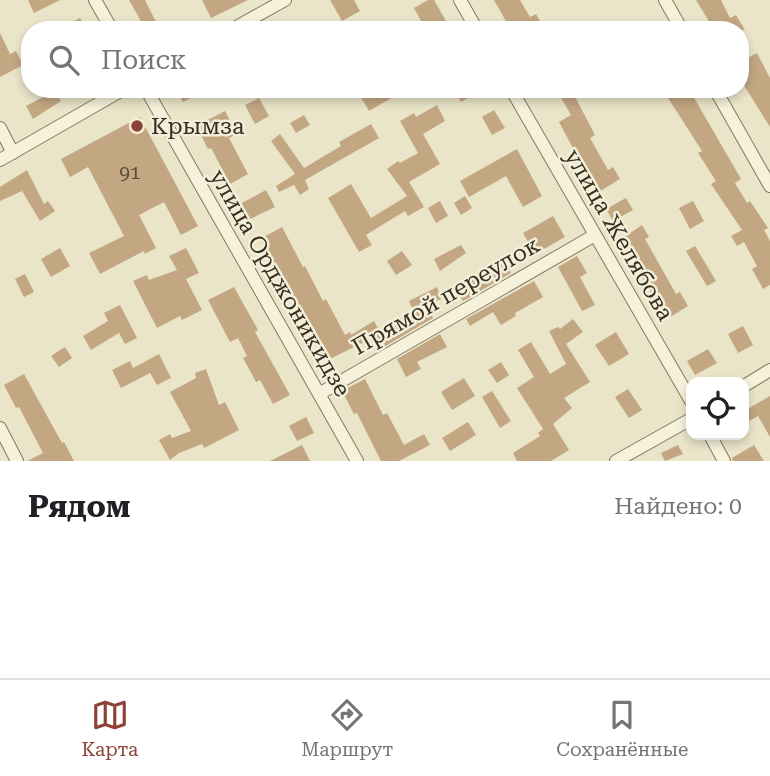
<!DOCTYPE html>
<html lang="ru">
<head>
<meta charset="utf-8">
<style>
	body { margin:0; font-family:"Roboto Serif",serif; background:#f6f6f6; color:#202124 }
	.controls { position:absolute; right:21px; bottom:21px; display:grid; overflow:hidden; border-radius:14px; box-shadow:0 4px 10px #0003 }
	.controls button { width:63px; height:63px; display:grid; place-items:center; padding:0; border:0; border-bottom:2px solid #e0e0e0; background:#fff; color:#202124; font:35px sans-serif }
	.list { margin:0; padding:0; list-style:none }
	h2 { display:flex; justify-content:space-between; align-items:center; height:91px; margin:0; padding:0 28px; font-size:30px }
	h2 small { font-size:23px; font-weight:400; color:#757577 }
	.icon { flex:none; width:38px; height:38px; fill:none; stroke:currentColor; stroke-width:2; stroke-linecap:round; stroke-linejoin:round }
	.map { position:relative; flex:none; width:770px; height:461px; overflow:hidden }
	.search { position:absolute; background:#fff; box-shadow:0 4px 10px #0003; left:21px; right:21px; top:21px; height:77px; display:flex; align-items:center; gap:18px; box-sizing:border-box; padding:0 24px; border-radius:28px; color:#757577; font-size:26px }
	.sheet { height:217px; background:#fff }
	nav { display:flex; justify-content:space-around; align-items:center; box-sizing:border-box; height:98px; border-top:2px solid #e0e0e0; background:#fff; font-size:19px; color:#757577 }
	nav a { display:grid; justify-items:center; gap:4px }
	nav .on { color:#8c4237 }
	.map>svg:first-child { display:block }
	.building { fill:#c3a783 }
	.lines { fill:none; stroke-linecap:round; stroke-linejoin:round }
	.minor-casing { stroke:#847860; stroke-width:14 }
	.minor { stroke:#f5f1db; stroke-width:12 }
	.poi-dot { fill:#8c4237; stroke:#f2eed8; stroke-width:2.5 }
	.labels { text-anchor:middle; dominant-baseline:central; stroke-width:5; stroke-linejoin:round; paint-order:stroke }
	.number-label { font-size:19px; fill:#594c3a }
	.poi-label { font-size:23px; fill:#362e21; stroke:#f2eed8; text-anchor:start }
	.street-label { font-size:23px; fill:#362e21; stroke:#f2eed8 }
</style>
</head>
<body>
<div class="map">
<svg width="770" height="461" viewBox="0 0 770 461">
	<rect width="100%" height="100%" fill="#eae5c9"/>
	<path class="building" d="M28 0H60L34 13Z
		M129 0H145L160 30H146Z
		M202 0H248L211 18Z
		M330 0H354L360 11 342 21Z
		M428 0H434L446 21 431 30H426L414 8Z
		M494 0H520L530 17 536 14 545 30H511Z
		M696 0H721L730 18 736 15 745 30H710L713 28Z
		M80 18 86 30H57Z
		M0 33 10 54 16 51 23 65 0 77Z
		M757 53 770 78V127L740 79V62Z
		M39 89H55L61 101 33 119 26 106 43 97Z
		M176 89H207L183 102Z
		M356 89H407L369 111Z
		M454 89H483L461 102Z
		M556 89H571L595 135 590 138 608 170 613 167 620 179 597 193 559 122 571 115Z
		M684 89H689L741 179 735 183 747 203 750 201 768 228 764 230 770 241V285L763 289 752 269 757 266 744 242 737 246 731 236 742 230 711 184 716 181 698 153 702 151 668 98Z
		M259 98 269 116 255 124 245 105Z
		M437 105 445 121 423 134 440 164 409 182 424 207 408 216 405 211 366 235 372 245 359 252 328 198 351 184 371 218 407 196 387 169 398 161 400 163 418 153 400 121 414 113 416 117Z
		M494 110 505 128 492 135 482 117Z
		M225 111 237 134 229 138 248 174 230 184 211 148 208 149 196 126Z
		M304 115 310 125 296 133 290 123Z
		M140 117 198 226 181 235 164 202 139 215 156 248 145 254 144 251 100 274 89 253 124 236 88 167 70 177 61 159Z
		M371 124 379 138 305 180 309 189 300 195 294 185 279 192 276 186 295 174 271 141 280 134 304 168 341 146 339 142Z
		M517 149 542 196 523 207 506 176 469 197 460 181Z
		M27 170 44 204 48 201 55 211 40 221 22 191 0 201V187Z
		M266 190 275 207 248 220 240 204Z
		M465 196 472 208 461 215 454 203Z
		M626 198 633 210 613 221 606 209Z
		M440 201 448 216 436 223 428 208Z
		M693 201 704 221 690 229 679 208Z
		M553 216 565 237 535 254 523 233Z
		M642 225 649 237 645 239 676 294 680 292 688 306 667 319 636 267 640 264 623 238Z
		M282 227 303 267 305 266 323 301 326 299 345 335 350 332 351 335 374 321 380 332 413 310 409 301 437 287 441 299 426 305 433 318 377 351 370 339 326 361 276 264 274 266 260 239Z
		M461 245 466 253 440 271 434 259Z
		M695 246 716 281 707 286 686 251Z
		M60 248 70 266 51 277 41 259Z
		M186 248 199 273 186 279 202 310 182 320 180 316 157 328 133 281 147 275 149 280 177 270 169 256Z
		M402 251 412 265 396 275 387 261Z
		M577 256 587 273 580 277 595 305 582 311 558 267Z
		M501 257 511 273 463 301 455 289 486 270 484 267Z
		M25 274 34 292 24 297 15 279Z
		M534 281 543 297 515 313 516 316 501 325 493 312 470 326 466 319Z
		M234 287 258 330 255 332 290 395 273 404 260 380 256 382 243 358 247 356 238 338 230 342 208 300Z
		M120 305 137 338 125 344 119 333 91 350 83 336 108 321 104 313Z
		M573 319 583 332 566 344 590 382 564 398 572 408 553 424 569 450 551 461H517L513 453 540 436 538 433 543 429 517 388 534 377 518 350 531 342 550 374 566 364 549 331 558 327 560 329Z
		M743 326 753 345 738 353 728 334Z
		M616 332 629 354 609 366 595 345Z
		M440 334 447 347 417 362 421 369 406 377 397 359Z
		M65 347 72 358 59 367 51 356Z
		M708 349 717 363 695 375 687 361Z
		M159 354 171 378 157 385 150 373 121 388 112 370 130 361 133 368Z
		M501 362 509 375 497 383 488 370Z
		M206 369 219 405 225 402 239 430 204 448 202 444 179 453 170 460 159 440 170 434 172 438 191 431 170 392 196 378 195 373Z
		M24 374 62 443 64 442 74 461H27L43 453 19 407 16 408 4 385Z
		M464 378 475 396 452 410 441 392Z
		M365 379 383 415 387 413 404 445 424 434 430 445 399 461H381L357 413 354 414 342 391Z
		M628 389 642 410 629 418 615 397Z
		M492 391 511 421 500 428 482 397Z
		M770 396V437L758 416 744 424V411Z
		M306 417 314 433 297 441 289 426Z
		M468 422 476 435 450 451 442 438Z
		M302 445 310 461H270Z
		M678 445 683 454 665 461 661 453Z
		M754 445 764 461H733L732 458Z"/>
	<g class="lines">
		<g class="minor-casing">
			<path id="minor" d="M95 0 112 30
				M460 0 477 30
				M665 0 682 30
				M231 30 285 0
				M146 89 357 461
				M511 89 691 401
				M715 89 770 186
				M0 128 13 153
				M0 160 124 89
				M744 386 770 370
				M319 394 595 235
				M0 428 17 461
				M710 435 724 461
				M616 461 691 419"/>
		</g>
		<use href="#minor" class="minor"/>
	</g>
	<circle class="poi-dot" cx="137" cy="126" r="7"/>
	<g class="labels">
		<g class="number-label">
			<text x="130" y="172">91</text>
		</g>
		<g class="poi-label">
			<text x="151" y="126">Крымза</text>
		</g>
		<g class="street-label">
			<text transform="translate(619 235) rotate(60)">улица Желябова</text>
			<text transform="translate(280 283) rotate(60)">улица Орджоникидзе</text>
			<text transform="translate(446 296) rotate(-30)">Прямой переулок</text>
		</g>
	</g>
</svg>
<div class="controls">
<button><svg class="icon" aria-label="locate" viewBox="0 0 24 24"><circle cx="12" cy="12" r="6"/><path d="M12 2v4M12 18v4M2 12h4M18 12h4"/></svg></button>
</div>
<div class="search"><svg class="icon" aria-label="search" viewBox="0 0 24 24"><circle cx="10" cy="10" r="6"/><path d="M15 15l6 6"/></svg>Поиск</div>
</div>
<section class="sheet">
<h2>Рядом<small>Найдено: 0</small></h2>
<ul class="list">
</ul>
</section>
<nav>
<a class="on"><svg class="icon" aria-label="map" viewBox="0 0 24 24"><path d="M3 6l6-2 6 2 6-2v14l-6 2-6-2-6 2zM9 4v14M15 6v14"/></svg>Карта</a>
<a><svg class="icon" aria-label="directions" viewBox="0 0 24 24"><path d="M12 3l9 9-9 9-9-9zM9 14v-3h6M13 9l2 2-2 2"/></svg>Маршрут</a>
<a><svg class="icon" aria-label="saved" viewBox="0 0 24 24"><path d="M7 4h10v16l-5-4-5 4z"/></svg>Сохранённые</a>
</nav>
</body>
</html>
